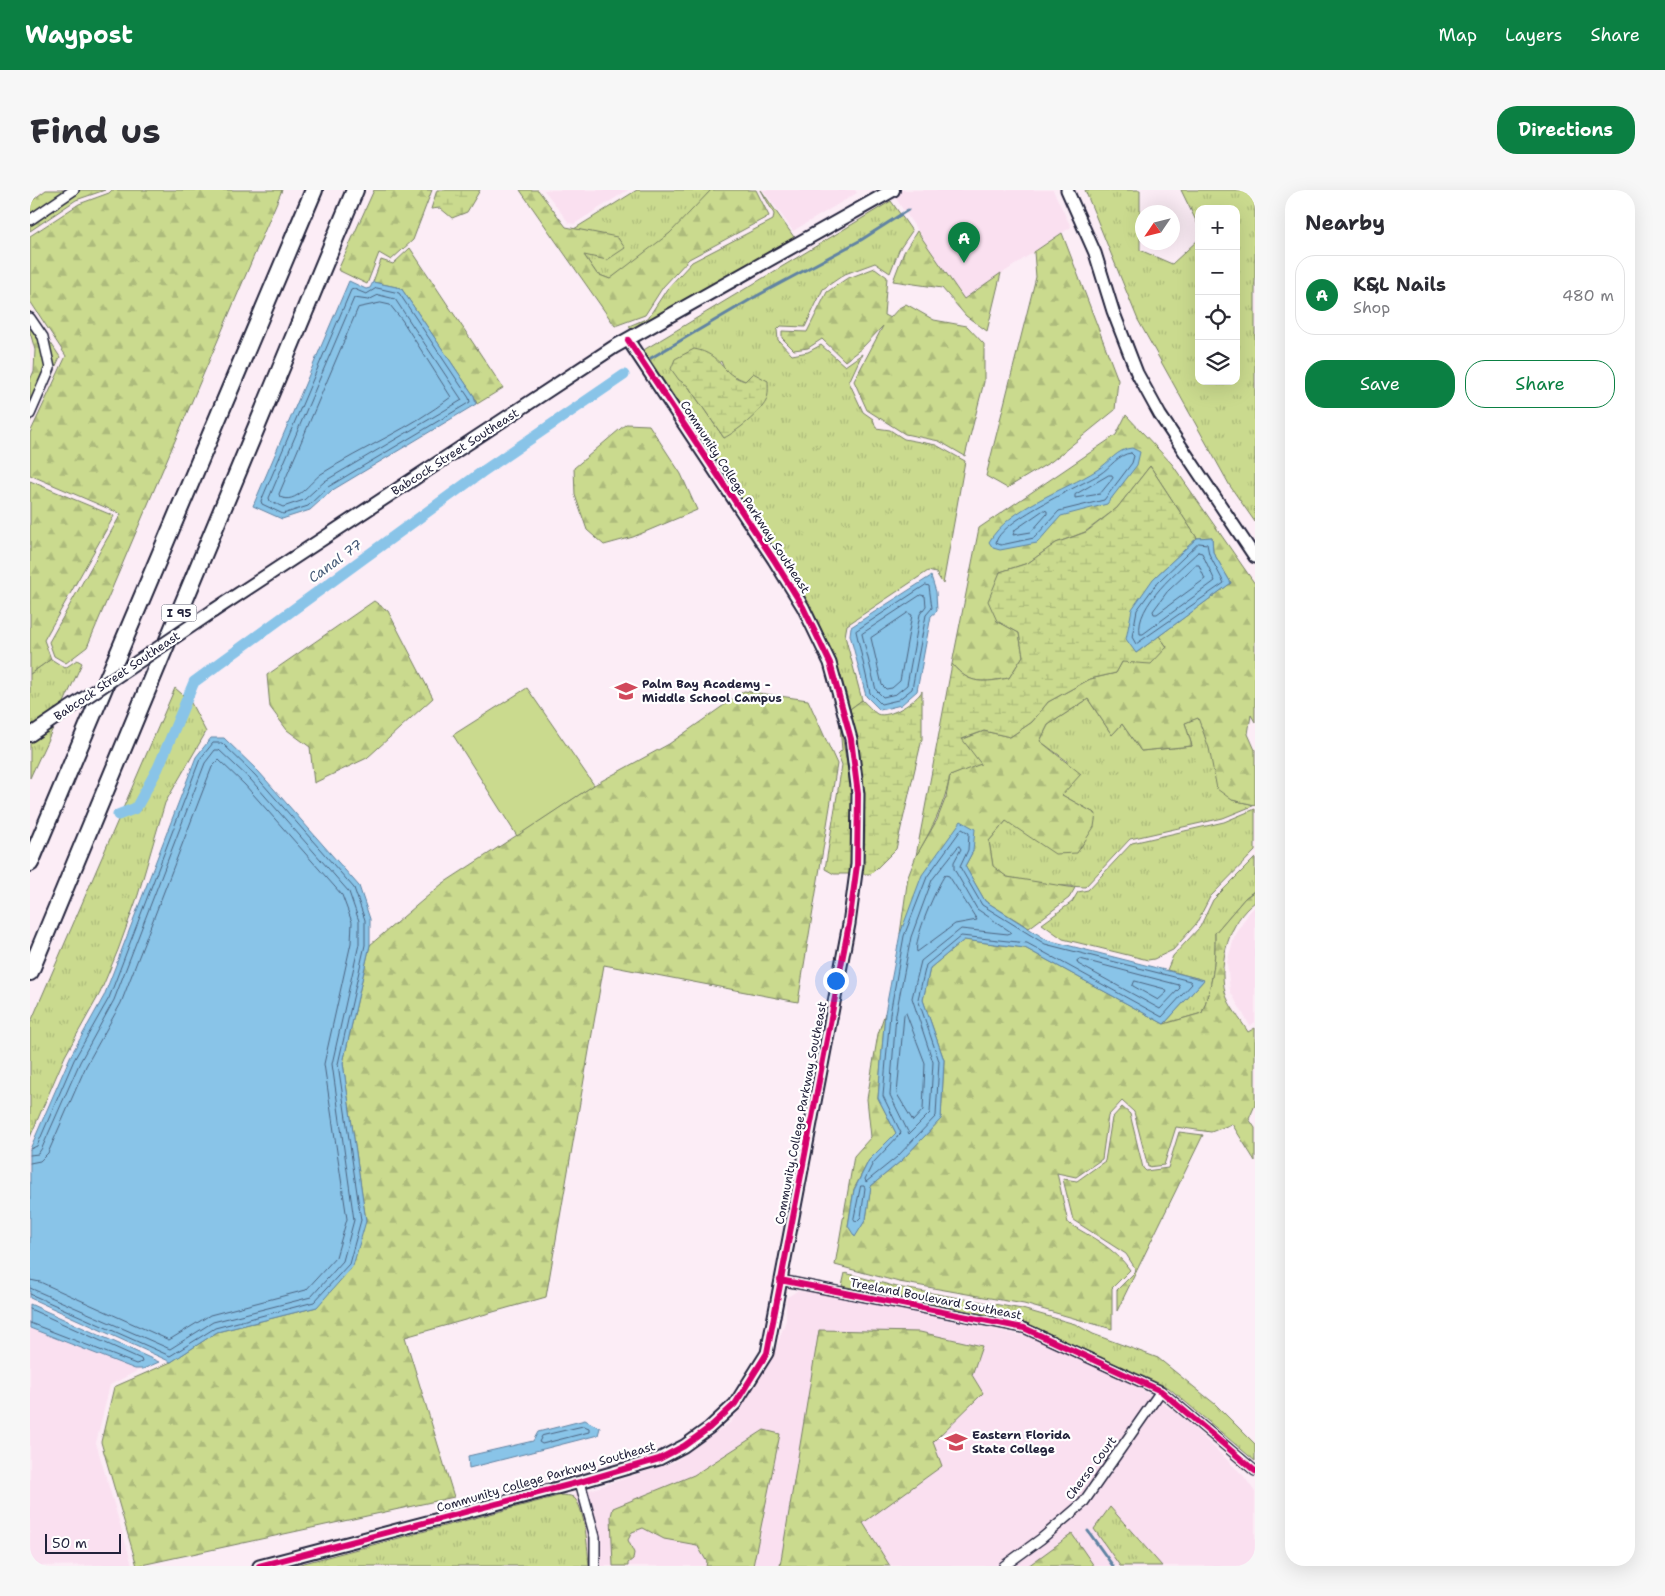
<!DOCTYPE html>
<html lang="en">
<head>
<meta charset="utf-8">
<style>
	body { margin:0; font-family:"Shantell Sans",sans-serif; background:#f7f7f7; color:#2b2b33 }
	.controls { position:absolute; right:15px; top:15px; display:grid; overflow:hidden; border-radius:10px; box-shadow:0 5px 20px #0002 }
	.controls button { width:45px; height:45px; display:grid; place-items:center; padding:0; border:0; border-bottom:1px solid #e1e1e2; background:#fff; color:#2b2b33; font:25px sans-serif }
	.compass { position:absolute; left:1105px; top:15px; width:45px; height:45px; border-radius:50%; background:#fff; box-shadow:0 5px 20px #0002; rotate:235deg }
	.scale { position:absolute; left:15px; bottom:12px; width:76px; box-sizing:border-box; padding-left:5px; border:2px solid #22223b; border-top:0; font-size:14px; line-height:18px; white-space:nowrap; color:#22223b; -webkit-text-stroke:4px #fff; paint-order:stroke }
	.you { position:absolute; left:805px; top:790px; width:18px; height:18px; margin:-12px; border:4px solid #fff; border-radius:50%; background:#1a73e8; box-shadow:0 0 0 8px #1a73e833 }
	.badge { display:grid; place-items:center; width:32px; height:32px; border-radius:50%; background:#0b8043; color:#fff; font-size:16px; font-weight:700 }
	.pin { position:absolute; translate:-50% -41px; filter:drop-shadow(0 1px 2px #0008) }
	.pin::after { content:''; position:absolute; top:26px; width:18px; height:15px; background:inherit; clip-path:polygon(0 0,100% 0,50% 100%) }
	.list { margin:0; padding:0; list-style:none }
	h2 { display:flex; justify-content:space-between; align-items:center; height:65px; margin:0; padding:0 20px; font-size:21px }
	h2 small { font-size:16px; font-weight:400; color:#7c7c81 }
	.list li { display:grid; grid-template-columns:32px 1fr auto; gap:15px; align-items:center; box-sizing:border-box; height:80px; margin:0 10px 10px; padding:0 10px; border:1px solid #e1e1e2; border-radius:20px }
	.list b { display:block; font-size:19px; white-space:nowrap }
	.list p { margin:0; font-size:16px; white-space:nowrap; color:#7c7c81 }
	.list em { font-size:16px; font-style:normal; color:#7c7c81 }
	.actions { display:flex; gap:10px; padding:15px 20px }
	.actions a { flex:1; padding:11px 0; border:1px solid #0b8043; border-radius:20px; text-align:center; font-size:18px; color:#0b8043 }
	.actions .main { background:#0b8043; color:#fff }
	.icon { flex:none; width:28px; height:28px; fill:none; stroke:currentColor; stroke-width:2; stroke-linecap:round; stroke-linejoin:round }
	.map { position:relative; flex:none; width:1225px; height:1376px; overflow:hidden; border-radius:20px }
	header { display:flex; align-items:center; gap:30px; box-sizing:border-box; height:70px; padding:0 25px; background:#0b8043; color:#fff }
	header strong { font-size:24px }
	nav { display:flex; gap:28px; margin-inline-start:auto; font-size:18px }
	.intro { display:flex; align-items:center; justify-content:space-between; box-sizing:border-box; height:120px; padding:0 30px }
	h1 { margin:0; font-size:35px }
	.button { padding:12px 22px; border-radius:20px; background:#0b8043; color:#fff; font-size:18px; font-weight:700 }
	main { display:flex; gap:30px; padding:0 30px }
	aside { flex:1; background:#fff; border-radius:20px; box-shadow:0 5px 20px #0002 }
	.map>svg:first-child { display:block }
	.built { fill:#fae0f0 }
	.grass { fill:url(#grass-tufts); stroke:#767e64; fill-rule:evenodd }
	.forest { fill:url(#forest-firs); stroke:#767e64 }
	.wetland { fill:url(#wetland-marsh); stroke:#767e64 }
	.pitch { fill:#cada8e; stroke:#767e64 }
	.water { fill:#89c4e8; stroke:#6083a3 }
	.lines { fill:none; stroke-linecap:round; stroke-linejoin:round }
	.shore { stroke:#4b6380; stroke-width:1 }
	.stream { stroke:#6083a3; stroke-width:3 }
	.canal { stroke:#89c4e8; stroke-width:11 }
	.minor-casing { stroke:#22223b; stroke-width:12 }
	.tertiary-casing { stroke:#22223b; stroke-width:15 }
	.secondary-casing { stroke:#22223b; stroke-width:16 }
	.motorway-casing { stroke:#22223b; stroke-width:20 }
	.minor { stroke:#fff; stroke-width:9 }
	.tertiary { stroke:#fff; stroke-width:11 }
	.secondary { stroke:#fff; stroke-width:12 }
	.motorway { stroke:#fff; stroke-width:16 }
	.secondary-bridge-casing { stroke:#22223b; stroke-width:16; stroke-linecap:butt }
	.secondary-bridge { stroke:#fff; stroke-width:12 }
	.cycleway-casing { stroke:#fff; stroke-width:9 }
	.cycleway { stroke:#d6006c; stroke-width:6 }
	.labels { text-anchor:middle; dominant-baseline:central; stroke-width:4.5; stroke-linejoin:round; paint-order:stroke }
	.shield { fill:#fff; stroke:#646476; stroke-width:1 }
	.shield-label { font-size:11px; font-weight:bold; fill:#22223b }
	.street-label { font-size:12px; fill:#22223b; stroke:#fff }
	.poi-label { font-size:12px; font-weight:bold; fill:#22223b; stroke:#fff; text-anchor:start }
	.water-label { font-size:14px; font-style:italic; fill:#465b78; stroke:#fff }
</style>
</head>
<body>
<header>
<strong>Waypost</strong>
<nav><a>Map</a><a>Layers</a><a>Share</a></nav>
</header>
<div class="intro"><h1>Find us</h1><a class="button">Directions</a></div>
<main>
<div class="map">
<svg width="1225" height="1376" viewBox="0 0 1225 1376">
	<defs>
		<pattern id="grass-tufts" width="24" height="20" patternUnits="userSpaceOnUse" patternTransform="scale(1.25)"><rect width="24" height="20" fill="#cada8e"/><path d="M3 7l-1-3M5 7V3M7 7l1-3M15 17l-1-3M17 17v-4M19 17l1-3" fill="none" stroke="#adbb7b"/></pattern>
		<pattern id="forest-firs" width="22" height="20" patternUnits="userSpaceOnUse" patternTransform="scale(1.25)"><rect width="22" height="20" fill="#cada8e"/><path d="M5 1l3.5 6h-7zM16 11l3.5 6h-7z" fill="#adbb7b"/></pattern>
		<pattern id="wetland-marsh" width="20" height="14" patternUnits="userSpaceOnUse" patternTransform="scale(1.25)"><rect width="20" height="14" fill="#cada8e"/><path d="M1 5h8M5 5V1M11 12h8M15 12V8" fill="none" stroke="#adbb7b"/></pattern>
	</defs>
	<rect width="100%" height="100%" fill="#fcedf6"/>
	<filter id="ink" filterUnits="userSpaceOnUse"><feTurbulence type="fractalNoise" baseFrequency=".02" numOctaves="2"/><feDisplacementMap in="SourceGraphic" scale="10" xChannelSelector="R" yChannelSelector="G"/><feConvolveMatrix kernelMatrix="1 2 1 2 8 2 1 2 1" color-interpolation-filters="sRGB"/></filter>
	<g filter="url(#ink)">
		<path class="built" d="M514 0H598L544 34 539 33Z
			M733 0H825L827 3 763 41Z
			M860 0H1023L1041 37 934 109Z
			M1225 717V832L1220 836 1200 801 1197 772 1204 748 1219 722Z
			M767 1101 785 1102 1005 1148 1105 1195 1150 1225 1213 1285 1225 1302V1376H263L532 1305 542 1306 644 1272 701 1232 742 1169 756 1130V1108Z
			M0 1138 105 1179H111L80 1195 66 1253 102 1375 0 1376Z"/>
		<path class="grass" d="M607 0H681C655 35 616 64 580 89L567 84 554 65 594 58 588 48 544 39Z
			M731 0 766 50 602 142 599 136 618 128 637 99 662 72 743 30 744 24Z
			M1055 0H1110V60L1142 74 1169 49V191H1206V19H1169V37L1151 0H1225V332L1200 296 1108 130Z
			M861 11 882 41 869 60 860 83 845 73 815 84 793 99 775 137 751 136 747 140 748 150 762 165 778 162 791 155 815 176 832 164 819 192 833 222 843 229 846 238 860 240 874 249 906 255 935 271 913 394 906 383 898 381 817 435 815 446 832 510 820 519C803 442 756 377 714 313 680 263 646 212 612 161ZM691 171C697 188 702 184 715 191 722 195 730 204 736 210L721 226 694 248 658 196Z
			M21 469 35 478 47 470 52 473 32 517 0 539V484Z
			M145 498 160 511 176 542 135 613 108 705 88 760 70 803 35 866 0 947V834Z
			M1058 509 1082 545 1092 534 1111 561 1162 556 1155 533 1168 527 1202 610 1225 615 1193 628 1100 649 1055 697 1020 695 977 687 963 677 959 651 976 631 1066 624 1032 605 1037 571 1010 551 1018 535Z
			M24 536 0 588V552Z
			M1225 619V661L1180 707 1166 734 1143 760 1124 769 1118 770 1033 749 1012 734 1042 712 1048 702 1058 700 1102 653 1194 632Z
			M1225 668V700L1215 708 1185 743C1186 772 1182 796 1172 823L1134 834 1174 790 1137 780 1143 766 1170 737 1183 710Z
			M815 1083 867 1097 992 1119 1045 1134 1063 1144 1128 1168 1185 1214 1225 1254V1271L1139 1198 996 1133 812 1096Z
			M532 1305C535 1306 540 1305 543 1307 555 1315 558 1362 559 1376H263Z
			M1080 1317 1132 1376H1090L1064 1339Z"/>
		<path class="forest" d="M16 0H75L46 10 0 41V12Z
			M82 0H252L57 457 36 473 24 466 19 452 91 324 0 285V243L36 166 0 111V46L49 14 79 3Z
			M344 0H402L383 50 361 70 349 63 337 94 308 80Z
			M490 0H508L536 37 587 47 595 58 577 70 554 65 567 84 580 89 640 43 681 0H726L739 26 659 69 633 97 615 125 585 136Z
			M887 41 934 109 971 83 957 141 936 126 912 98 863 91 874 62Z
			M1032 43 1088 190 1085 220 1022 271 977 298 956 286 1006 87 1004 62Z
			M380 58 473 198 447 214 444 206 371 98 343 92 351 70 363 74Z
			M845 78 857 87 854 125 860 128 869 118 876 114 904 130 937 136 954 154V192L935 266 909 251 875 244 837 220 824 191 853 136 832 158 815 171 792 149 778 158 764 160 752 148V141L777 142 797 102 816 89Z
			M0 121 30 167 0 232V190L4 181 5 160 0 142Z
			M1096 225 1142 274 1225 394V532L1221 525 1218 544 1225 560V615L1202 610 1187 599 1179 558 1168 528 1155 533 1162 556 1111 561 1092 534 1082 545 1058 509 1018 535 1010 551 1051 584 1032 605 1066 624 1064 637 1047 663 1025 664 976 631 959 651 963 676 977 687 1045 698 1039 708 999 738 955 711 935 676 943 661 870 744 878 687 886 666 907 630 916 607 920 586 950 573 931 550 954 541 980 547 1002 532 1018 512 1060 489 1086 483 1092 472 1137 457 1129 446 1201 393 1183 362 1182 347 1167 348 1120 276 1087 318 1055 342 1026 353 998 373 970 382 967 431 989 443 993 466 979 488C954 492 940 496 922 474L949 338 1086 245Z
			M596 234 619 235 651 284 667 320 603 347 574 355 557 340 545 305 544 278Z
			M0 291 84 326 14 450 21 469 0 484Z
			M344 411 358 421 403 508 337 568 284 593 280 557 257 540 240 517 237 485Z
			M714 501 778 510 807 574 768 812 574 775 516 1107 375 1147 424 1307 107 1376 71 1252 84 1197 141 1172 187 1142 287 1117 336 1031 313 873 340 755 412 694 564 595 639 554Z
			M1225 701V712C1199 731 1188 771 1195 802 1198 815 1211 830 1218 842L1225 838V915L1219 929 1225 938V971L1202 934 1181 942 1146 937 1134 975 1118 977 1104 922 1092 911 1078 926 1072 969 1046 987 1027 983 1038 1033C1061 1047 1085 1058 1100 1080L1082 1098V1139L994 1114 869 1092 805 1075 824 966 841 947 837 909 848 844 855 823 848 908 866 943 839 970 824 999 818 1036 825 1046 836 1029 841 996 871 971 911 929 914 870 893 810 900 778 934 750 995 758 1134 834 1172 823C1182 796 1186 772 1185 743L1215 708Z
			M1092 917 1100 924 1113 978 1116 981 1138 978 1149 942 1173 945 1087 1121V1100L1104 1083 1105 1078 1096 1064 1043 1030 1033 989 1047 991 1075 971 1082 928Z
			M789 1140 890 1142 952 1156 942 1185 953 1203 903 1252 912 1276 833 1333 860 1376H750Z
			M734 1240 750 1244 723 1376H676L677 1372 667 1355 634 1349 613 1338 602 1342 598 1350 604 1363 603 1369 598 1373V1376H583L581 1326 583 1318 664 1285Z
			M1042 1344 1064 1376H998Z"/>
		<path class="wetland" d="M407 0H450L437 22 422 28 410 18 401 19Z
			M664 159C693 164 689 184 715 191L723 183 738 191C738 197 739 205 736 211 730 223 706 242 694 248L658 196 649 190 641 179 645 169Z
			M1120 276 1167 348 1123 389 1106 463 1129 446 1137 457 1121 474 1092 472 1086 483 1060 489 1018 512 1002 532 980 547 954 541 932 549 951 574 920 586C914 616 902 639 886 666L922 474C940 496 954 492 979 488L993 466 989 443 967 431 958 411 970 382 998 373 1026 353 1056 342 1087 318Z
			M892 501V549L866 659 841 684H832C839 629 832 572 820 519L832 510C837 514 842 521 847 524 859 529 887 511 892 501Z
			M809 526 822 605 820 684H804L795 679 812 575 808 564 812 560Z"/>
		<path class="pitch" d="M497 498 564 595 487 646 423 545Z"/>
		<path class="water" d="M319 91 336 99 340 98 343 92 371 98 444 206 446 214 301 301 280 320 252 329 223 316Z
			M1102 258 1110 262 1107 275 1077 314 1031 326 1007 353 970 360 963 358 959 352C979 317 1034 301 1067 280 1080 272 1087 259 1102 258Z
			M1182 347 1183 362 1201 393 1106 463 1096 449 1102 419 1123 389 1167 348Z
			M901 386 906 402 907 421 901 426 887 501 871 515 850 520 836 506 820 445 821 437Z
			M181 548H194L229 582 329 696 340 729V755L313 873 336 1031 323 1076 287 1117 187 1142 141 1172 0 1108V959L40 867 74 806 166 567Z
			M931 631 945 639 943 661 935 676 955 711 1017 750 1174 790 1134 834 995 758 934 750 900 778 893 810 914 870 911 929 871 971 841 996 836 1029 825 1047 818 1036 824 1000 839 970 866 943 848 908 855 823 870 744 892 685Z
			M0 1114 129 1172 113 1179H105L0 1138Z
			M555 1230 570 1238 568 1245 439 1278 438 1266 503 1251 508 1242Z"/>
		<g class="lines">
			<path class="shore" d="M347 98 369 103 439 208 440 212 298 297 278 316 253 324 232 314 231 311 321 100 324 99 336 104Z
				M349 105 365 109 432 210 295 291 274 310 253 317 240 311 239 308 324 108 338 110Z
				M351 113 360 115 372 130 421 207C381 238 334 257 291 284 280 292 266 315 250 307L249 304 328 118Z
				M1101 263 1104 266 1102 273 1074 310 1029 321 1004 348 971 355 966 353C968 332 1050 296 1070 284 1080 278 1088 264 1101 263Z
				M1079 285H1082L1083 288 1070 304 1045 308V305Z
				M1014 320 1017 321V324L1001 342 983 345 985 340Z
				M1169 353 1177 354 1179 364 1194 393 1106 454 1102 447 1107 420 1127 393Z
				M1168 362 1172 363 1185 391 1113 444H1110C1105 415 1149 380 1168 362Z
				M1166 375H1169L1175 389 1127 424H1124L1123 421 1137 402Z
				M896 395 899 396 902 418 896 425 882 499 868 510 851 514 840 503 826 441Z
				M891 405 895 406 896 416 890 424 877 495 866 504 853 507 846 500 832 444Z
				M878 423 882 425 870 491 862 498 856 499 852 495 841 448Z
				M932 639 939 643 938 660 930 677 952 715 1015 754 1160 791 1162 794 1132 827 997 753 931 746 896 775 888 809 909 871 906 926 867 967 836 992 835 989 843 973 871 943 853 906 860 824 874 746 897 687Z
				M929 656 931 659 924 672V679L947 719 981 742 978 744 931 739 891 771 882 808 903 872 900 923 879 944 860 905 866 824 881 747 902 690Z
				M915 685 919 686 947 730 925 734 887 762C883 750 907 696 915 685Z
				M1050 769 1149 795 1150 798 1130 819 1048 774 1047 771Z
				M1105 791 1135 799 1137 802 1128 810 1103 796Z
				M876 823 895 873 893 920 883 931 867 904 874 825Z
				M0 959 7 956 44 870 79 808 170 569 183 553H192L225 585 324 698 335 730V755L308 874 331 1030 319 1074 284 1112 185 1138 140 1166 0 1104
				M0 965 8 964 12 958 50 872 84 810 175 573 185 560H189L221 590 319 702 329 731V754L302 874 324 1030 313 1071 281 1107 183 1132 140 1159 0 1098
				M0 973 10 971 18 963 56 876 91 813 182 577 189 570 215 595 312 705 322 732 321 753 294 874 317 1029 306 1067 276 1100 180 1125 139 1150 10 1092 0 1090
				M831 996H834L835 998 831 1027 826 1032 824 1029Z
				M0 1119 111 1169 112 1172 106 1174 0 1133
				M554 1236 559 1238V1242L512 1254 509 1252 512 1246Z"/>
			<path class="stream" d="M621 168 723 108 831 50 878 20
				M1058 1341 1083 1376"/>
			<path class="canal" d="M88 625 106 618 128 578 164 492 452 282 594 185"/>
			<g class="minor-casing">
				<path id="minor" d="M0 30 44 0
					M0 128 13 147 20 178 0 224
					M750 1090 994 1138 1131 1201 1225 1281
					M550 1292 565 1347V1376
					M974 1376 1011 1349 1053 1313 1131 1201"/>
			</g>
			<g class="tertiary-casing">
				<path id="tertiary" d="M1037 0 1065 63 1083 121 1107 183 1130 225 1225 367
					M229 1376 550 1292 629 1269 654 1256 679 1238 705 1214 737 1163 819 734 827 675 828 604 821 549 800 473 773 417 744 370 598 150"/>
			</g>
			<g class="secondary-casing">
				<path id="secondary" d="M183 421 584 157 863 0
					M0 545 28 526"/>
			</g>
			<g class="motorway-casing">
				<path id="motorway" d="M0 673 284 0
					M0 782 325 0"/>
			</g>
			<use href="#minor" class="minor"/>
			<use href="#tertiary" class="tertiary"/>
			<use href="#secondary" class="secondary"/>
			<use href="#motorway" class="motorway"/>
			<g class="secondary-bridge-casing">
				<path id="secondary-bridge" d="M28 526 183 421"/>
			</g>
			<use href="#secondary-bridge" class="secondary-bridge"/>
			<g class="cycleway-casing">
				<path id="cycleway" d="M750 1090 994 1138 1131 1201 1225 1281
					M229 1376 550 1292 629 1269 654 1256 679 1238 705 1214 737 1163 819 734 827 675 828 604 821 549 800 473 773 417 744 370 598 150"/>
			</g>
			<use href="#cycleway" class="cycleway"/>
		</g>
	</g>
	<defs>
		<g id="school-bare" transform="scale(1.725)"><path d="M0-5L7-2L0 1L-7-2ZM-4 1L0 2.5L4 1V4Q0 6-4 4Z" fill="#d1495b" stroke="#fff" stroke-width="2.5" paint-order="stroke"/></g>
		<g id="university-bare" transform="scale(1.725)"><path d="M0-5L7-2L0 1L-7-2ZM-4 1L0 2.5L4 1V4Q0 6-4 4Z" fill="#d1495b" stroke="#fff" stroke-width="2.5" paint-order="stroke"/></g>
	</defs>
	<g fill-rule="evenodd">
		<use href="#school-bare" x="596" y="501"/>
		<use href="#university-bare" x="926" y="1252"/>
	</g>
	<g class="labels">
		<rect class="shield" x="131.5" y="414.5" width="35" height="17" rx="4"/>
		<g class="shield-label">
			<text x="149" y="423">I 95</text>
		</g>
		<g class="street-label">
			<text transform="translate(425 262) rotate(-33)">Babcock Street Southeast</text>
			<text transform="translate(715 307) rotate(57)">Community College Parkway Southeast</text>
			<text transform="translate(87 486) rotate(-34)">Babcock Street Southeast</text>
			<text transform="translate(771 923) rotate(-79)">Community College Parkway Southeast</text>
			<text transform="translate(906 1109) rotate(11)">Treeland Boulevard Southeast</text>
			<text transform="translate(1061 1278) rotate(-53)">Cherso Court</text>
			<text transform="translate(516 1287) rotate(-16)">Community College Parkway Southeast</text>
		</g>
		<g class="poi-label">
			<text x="612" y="494">Palm Bay Academy -<tspan x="612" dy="14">Middle School Campus</tspan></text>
			<text x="942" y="1245">Eastern Florida<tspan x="942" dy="14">State College</tspan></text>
		</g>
		<g class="water-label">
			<text transform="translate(305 371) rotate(-36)">Canal 77</text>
		</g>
	</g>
</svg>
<div class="controls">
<button>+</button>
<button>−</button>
<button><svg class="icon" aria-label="locate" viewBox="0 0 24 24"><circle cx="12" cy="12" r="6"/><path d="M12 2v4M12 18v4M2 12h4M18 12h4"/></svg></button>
<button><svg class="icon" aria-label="layers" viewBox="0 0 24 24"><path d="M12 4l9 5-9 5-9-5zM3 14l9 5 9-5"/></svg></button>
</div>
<svg class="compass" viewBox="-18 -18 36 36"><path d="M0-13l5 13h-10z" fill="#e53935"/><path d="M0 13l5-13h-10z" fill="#7c7c81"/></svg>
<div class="scale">50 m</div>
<div class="you"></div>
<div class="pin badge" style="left:934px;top:73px">A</div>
</div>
<aside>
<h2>Nearby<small></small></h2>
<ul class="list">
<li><span class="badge">A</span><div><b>K&amp;L Nails</b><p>Shop</p></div><em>480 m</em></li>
</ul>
<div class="actions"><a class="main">Save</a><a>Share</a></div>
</aside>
</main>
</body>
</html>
